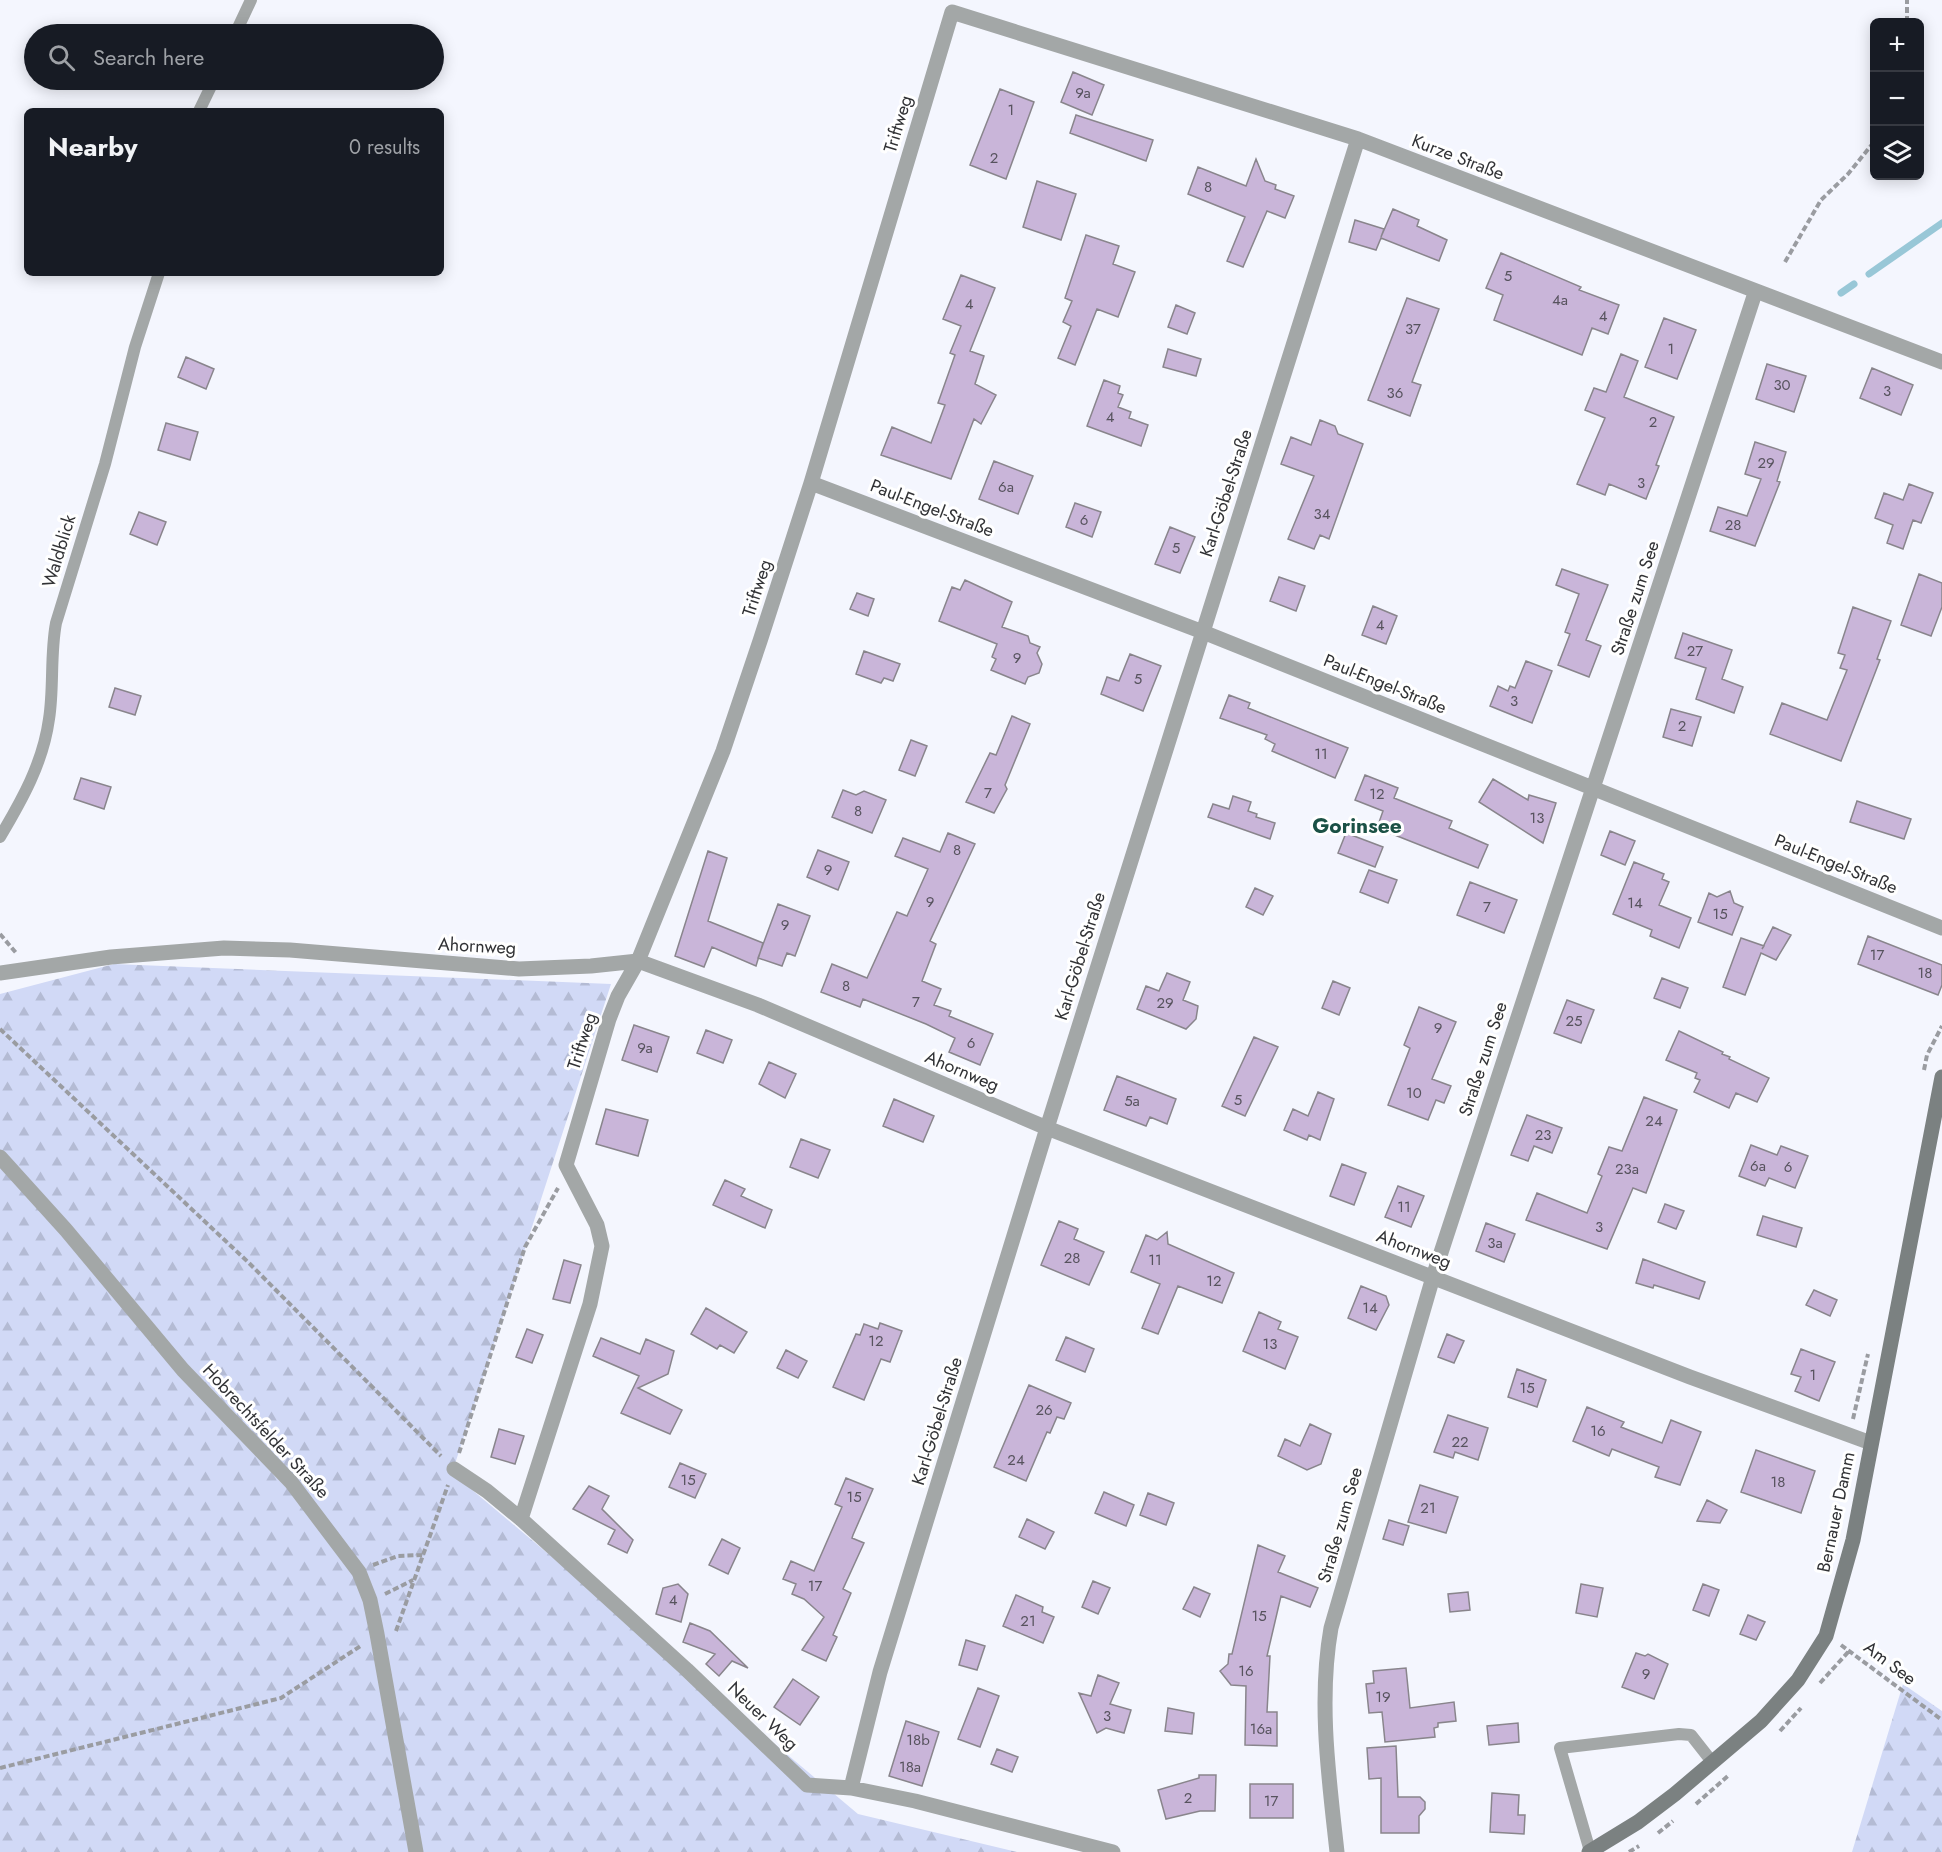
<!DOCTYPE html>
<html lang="en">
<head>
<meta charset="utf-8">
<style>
	body { margin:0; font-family:Jost,sans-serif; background:#20242c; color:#f1f3f6 }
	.controls { position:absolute; right:18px; top:18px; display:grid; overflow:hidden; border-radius:9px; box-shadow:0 3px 15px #0003 }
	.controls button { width:54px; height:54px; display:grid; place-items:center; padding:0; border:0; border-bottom:2px solid #363941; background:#171b24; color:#f1f3f6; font:30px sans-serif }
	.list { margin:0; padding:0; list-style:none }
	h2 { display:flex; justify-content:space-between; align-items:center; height:78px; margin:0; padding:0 24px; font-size:26px }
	h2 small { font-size:20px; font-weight:400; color:#9ea1a6 }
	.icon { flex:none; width:33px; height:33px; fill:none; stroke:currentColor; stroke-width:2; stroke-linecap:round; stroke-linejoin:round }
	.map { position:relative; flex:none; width:1942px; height:1852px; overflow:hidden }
	.search { position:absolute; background:#171b24; box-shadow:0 3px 15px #0003; left:24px; top:24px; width:420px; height:66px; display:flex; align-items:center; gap:15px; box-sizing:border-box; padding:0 21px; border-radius:33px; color:#9ea1a6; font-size:22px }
	.panel { position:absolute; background:#171b24; box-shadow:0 3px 15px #0003; left:24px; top:108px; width:420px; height:168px; border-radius:9px }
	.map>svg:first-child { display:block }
	.forest { fill:url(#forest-firs) }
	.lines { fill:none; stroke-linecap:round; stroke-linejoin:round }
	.stream { stroke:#98c7d7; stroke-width:7 }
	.building { fill:#c9b5d9; stroke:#89858c; stroke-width:1.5 }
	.path { stroke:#9a9ca1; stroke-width:4; stroke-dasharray:6 3; stroke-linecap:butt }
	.service { stroke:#a3a7a7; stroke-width:12 }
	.minor { stroke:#a3a7a7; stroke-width:15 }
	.secondary { stroke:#7b8181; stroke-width:15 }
	.labels { text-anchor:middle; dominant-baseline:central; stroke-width:6; stroke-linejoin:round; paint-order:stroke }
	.number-label { font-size:15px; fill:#57535e }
	.street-label { font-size:18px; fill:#313235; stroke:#fff }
	.quarter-label { font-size:21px; font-weight:bold; fill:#1b5145; stroke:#fff }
</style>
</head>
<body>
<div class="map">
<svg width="1942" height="1852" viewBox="0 0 1942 1852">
	<defs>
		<pattern id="forest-firs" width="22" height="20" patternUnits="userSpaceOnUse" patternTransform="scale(1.5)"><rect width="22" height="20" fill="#d1d9f6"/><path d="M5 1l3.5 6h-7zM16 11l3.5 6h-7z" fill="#b4bbd4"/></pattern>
	</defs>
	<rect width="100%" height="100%" fill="#f4f6fe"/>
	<path class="forest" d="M114 964 611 984 452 1473 858 1814 1017 1852H0V994Z
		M1903 1684 1942 1711V1852H1852Z"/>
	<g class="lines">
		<path class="stream" d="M1869 274 1942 223
			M1841 293 1854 284"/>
	</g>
	<path class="building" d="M1073 72 1104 85 1092 115 1061 102Z
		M1000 89 1034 102 1006 179 970 165Z
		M1076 115 1153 140 1146 161 1070 133Z
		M1256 159 1265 181 1276 185 1275 189 1294 196 1285 218 1267 211 1243 267 1227 261 1245 217 1188 194 1198 167 1246 186Z
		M1037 181 1076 194 1061 240 1023 227Z
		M1393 209 1419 220 1417 226 1447 240 1439 261 1381 238 1376 250 1349 242 1355 220 1384 229 1381 237Z
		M1086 235 1119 246 1113 264 1135 272 1118 317 1097 309 1075 365 1058 358 1071 326 1063 322 1072 301 1065 298Z
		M1501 253 1581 287 1579 290 1619 305 1608 334 1592 328 1582 355 1494 320 1503 295 1486 288Z
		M961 275 995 288 970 351 984 356 975 384 996 395 981 424 974 419 951 479 881 455 892 427 931 443 945 405 938 403 955 355 950 353 961 326 943 319Z
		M1407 298 1439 309 1412 382 1421 385 1410 416 1368 400Z
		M1176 305 1195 313 1187 334 1168 327Z
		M1664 318 1696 330 1677 379 1645 367Z
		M1168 349 1201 359 1196 376 1163 367Z
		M1621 354 1638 361 1624 397 1674 417 1656 465 1659 466 1646 499 1609 484 1605 495 1577 484 1605 418 1585 410 1594 388 1606 392Z
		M186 357 214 369 206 389 178 377Z
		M1767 364 1806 376 1794 412 1756 399Z
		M1872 368 1913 385 1901 415 1860 398Z
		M1104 380 1120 386 1118 393 1123 395 1118 407 1131 412 1129 418 1148 425 1141 446 1087 426Z
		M1320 420 1335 426 1338 434 1363 444 1329 539 1320 535 1314 549 1288 539 1314 476 1281 464 1291 437 1311 445Z
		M166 423 198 432 190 460 158 450Z
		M1755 442 1786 452 1777 481 1780 482 1755 546 1710 531 1718 507 1747 516 1761 479 1745 474Z
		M994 461 1033 476 1018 514 979 499Z
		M1909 484 1933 493 1921 523 1913 520 1903 549 1887 543 1893 525 1875 518 1884 493 1903 500Z
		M1075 503 1101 512 1092 537 1066 527Z
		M139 512 166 522 157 545 130 534Z
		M1170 527 1195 537 1180 573 1155 564Z
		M1562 569 1608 585 1586 640 1601 646 1589 677 1558 665 1570 634 1565 632 1579 594 1556 585Z
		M1919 574 1942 583V607L1931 636 1901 625Z
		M1279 577 1305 586 1296 611 1270 601Z
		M965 580 1012 602 1002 627 1028 636 1030 643 1040 647 1037 653 1042 664 1039 673 1028 677 1025 684 991 670 996 659 992 657 997 644 939 621 952 587 960 590Z
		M857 593 874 599 868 616 850 609Z
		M1373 606 1397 616 1386 644 1362 635Z
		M1853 607 1891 621 1877 659 1880 660 1841 761 1770 734 1782 703 1827 720 1847 670 1840 668 1845 655 1838 653Z
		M1683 633 1732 650 1722 679 1743 687 1734 713 1696 699 1706 668 1675 658Z
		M864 651 900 664 893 681 884 678 881 683 856 674Z
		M1130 654 1161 666 1143 711 1101 694 1107 677 1119 681Z
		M1526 661 1552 671 1532 723 1490 706 1498 686 1508 691 1510 686 1515 688Z
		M115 688 141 696 135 715 109 707Z
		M1229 695 1250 703 1248 708 1348 748 1335 778 1272 751 1275 744 1265 739 1267 735 1220 718Z
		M1671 709 1701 717 1692 746 1663 737Z
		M1012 716 1030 724 1005 785 1007 789 994 813 966 802 990 753 996 755Z
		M911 740 927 746 915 776 899 770Z
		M1365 775 1398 788 1394 798 1452 821 1449 828 1488 845 1478 868 1377 828 1383 811 1355 800Z
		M81 778 111 787 104 809 74 799Z
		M1493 779 1528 800 1529 795 1556 803 1543 843 1479 802Z
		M843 790 856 795 864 791 886 800 872 833 832 817Z
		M1233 796 1251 802 1248 811 1257 814 1256 817 1275 823 1270 839 1208 817 1213 804 1229 809Z
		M1857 801 1911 819 1904 839 1850 822Z
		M1610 831 1635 841 1625 865 1601 855Z
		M948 833 975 844 930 941 936 944 922 981 941 989 934 1005 951 1011 949 1016 993 1034 980 1065 949 1052 955 1038 926 1024 863 999 860 1007 821 992 832 964 867 978 897 912 907 916 928 869 895 856 903 838 940 852Z
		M1346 833 1383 847 1375 867 1338 853Z
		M818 850 849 862 838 890 807 877Z
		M708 851 727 858 708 921 763 943 756 966 712 947 704 967 675 956Z
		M1634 862 1664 874 1662 879 1669 882 1659 905 1691 918 1679 948 1650 936 1652 930 1613 914Z
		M1369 870 1397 880 1388 903 1360 892Z
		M1470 882 1517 900 1504 933 1457 915Z
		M1255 888 1273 896 1263 915 1246 907Z
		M1730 891 1734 903 1743 907 1732 935 1698 922 1709 893 1717 897Z
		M778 904 810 916 795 956 787 953 782 966 758 958Z
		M1773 927 1791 935 1776 960 1761 953 1745 995 1723 987 1741 938 1764 946 1762 949Z
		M1868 936 1942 965V985L1938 995 1858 964Z
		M1167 973 1190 982 1183 1000 1198 1006 1196 1019 1186 1029 1137 1009 1146 986 1159 991Z
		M1662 978 1688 988 1680 1008 1654 998Z
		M1333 981 1350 988 1339 1015 1322 1008Z
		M1567 1000 1594 1010 1581 1043 1554 1033Z
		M1419 1007 1456 1022 1432 1079 1451 1086 1444 1103 1436 1100 1428 1120 1388 1105 1410 1048 1404 1045Z
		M634 1025 669 1037 657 1072 622 1060Z
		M706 1030 732 1040 723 1063 697 1053Z
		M1679 1031 1723 1052 1722 1054 1730 1057 1729 1059 1769 1078 1757 1102 1736 1093 1729 1108 1694 1092 1700 1080 1695 1078 1697 1073 1666 1060Z
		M1254 1037 1278 1047 1245 1116 1222 1106Z
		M769 1062 796 1074 785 1098 759 1084Z
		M1117 1076 1176 1099 1167 1124 1150 1117 1146 1126 1104 1110Z
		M1318 1092 1334 1099 1320 1140 1309 1135 1307 1140 1284 1130 1293 1109 1308 1116Z
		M1644 1097 1677 1110 1646 1193 1633 1188 1607 1249 1526 1220 1537 1193 1587 1213 1602 1176 1598 1174 1609 1147 1622 1151Z
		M894 1099 934 1116 923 1142 883 1126Z
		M606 1109 648 1120 638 1156 596 1144Z
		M1527 1115 1562 1128 1552 1153 1534 1146 1528 1161 1511 1155Z
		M801 1139 830 1150 818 1178 790 1167Z
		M1751 1145 1777 1155 1781 1146 1808 1156 1795 1188 1769 1178 1765 1186 1739 1176Z
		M1342 1164 1366 1173 1354 1205 1330 1196Z
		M725 1180 745 1189 741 1196 772 1210 765 1228 713 1205Z
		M1398 1186 1424 1196 1411 1227 1385 1217Z
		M1665 1204 1684 1211 1676 1229 1658 1222Z
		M1763 1216 1802 1228 1796 1247 1757 1235Z
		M1059 1221 1078 1229 1074 1239 1104 1252 1089 1285 1041 1265Z
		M1486 1223 1515 1234 1504 1262 1476 1251Z
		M1167 1232 1168 1244 1234 1273 1222 1303 1178 1286 1158 1334 1142 1328 1160 1284 1131 1272 1146 1235 1157 1240Z
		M1643 1259 1705 1282 1699 1299 1654 1285 1653 1288 1636 1283Z
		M564 1260 581 1265 570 1303 553 1299Z
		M1361 1286 1386 1296 1389 1305 1376 1330 1348 1318Z
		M1814 1290 1837 1300 1830 1316 1806 1305Z
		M706 1308 747 1332 734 1353 720 1345 717 1349 691 1334Z
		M1259 1312 1281 1322 1278 1329 1298 1337 1285 1369 1243 1351Z
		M880 1323 902 1331 890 1362 881 1359 864 1400 833 1387 856 1334 860 1335 864 1324 878 1329Z
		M527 1329 543 1335 532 1363 516 1357Z
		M1447 1334 1464 1341 1454 1363 1438 1357Z
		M1066 1337 1094 1349 1085 1372 1056 1360Z
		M601 1338 640 1354 646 1339 674 1351 668 1374 638 1388 682 1410 670 1434 621 1413 639 1376 593 1356Z
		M1801 1349 1835 1362 1819 1401 1795 1391 1801 1377 1791 1374Z
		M786 1350 807 1361 798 1378 777 1368Z
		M1517 1369 1546 1380 1537 1407 1508 1397Z
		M1029 1385 1071 1403 1064 1419 1057 1417 1050 1433 1047 1432 1026 1481 994 1467Z
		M1587 1407 1624 1422 1621 1427 1662 1443 1671 1420 1701 1432 1680 1485 1655 1477 1659 1467 1612 1449 1609 1456 1573 1441Z
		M1448 1415 1488 1428 1478 1460 1455 1452 1453 1458 1434 1452Z
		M1310 1424 1331 1434 1321 1464 1307 1470 1278 1456 1285 1439 1300 1446Z
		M499 1429 524 1436 515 1464 491 1457Z
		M1756 1450 1815 1471 1801 1513 1741 1492Z
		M680 1463 706 1474 695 1498 669 1487Z
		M846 1478 873 1489 853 1535 852 1538 864 1543 843 1589 851 1593 833 1635 837 1637 826 1661 802 1650 824 1617 804 1599 792 1594 796 1584 783 1579 791 1561 814 1571 842 1507 835 1504Z
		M1420 1485 1458 1497 1446 1533 1408 1522Z
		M589 1486 609 1496 602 1509 633 1540 627 1553 608 1544 615 1530 573 1509Z
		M1104 1492 1134 1505 1126 1526 1095 1513Z
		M1148 1493 1174 1503 1166 1525 1140 1515Z
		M1707 1500 1727 1510 1720 1523 1697 1521Z
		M1027 1519 1054 1532 1045 1549 1019 1537Z
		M1389 1520 1409 1526 1403 1545 1383 1539Z
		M722 1539 740 1548 728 1574 709 1565Z
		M1258 1545 1285 1556 1278 1572 1318 1588 1310 1607 1281 1596 1267 1656H1270L1267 1712H1277V1746L1245 1745 1246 1686 1231 1685 1220 1671 1228 1664 1229 1654H1232Z
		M1093 1581 1110 1588 1098 1614 1082 1607Z
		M678 1584 688 1594 681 1622 656 1614 663 1588Z
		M1581 1584 1603 1588 1597 1617 1576 1613Z
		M1703 1584 1719 1590 1709 1616 1693 1610Z
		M1194 1587 1210 1594 1200 1617 1183 1609Z
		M1468 1592 1470 1610 1450 1612 1448 1594Z
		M1016 1595 1043 1607 1042 1612 1054 1617 1043 1643 1003 1626Z
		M1748 1615 1765 1622 1756 1640 1740 1634Z
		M690 1623 710 1631 748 1668 732 1661 719 1676 706 1664 715 1654 683 1642Z
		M966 1640 985 1646 977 1670 959 1665Z
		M1636 1653 1645 1656 1648 1654 1668 1664 1654 1699 1622 1687Z
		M1406 1668 1410 1708 1454 1702 1456 1721 1438 1723V1727L1434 1728 1435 1737 1385 1742 1382 1712 1369 1713 1366 1684 1374 1683 1373 1671Z
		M1098 1675 1119 1683 1110 1704 1131 1710 1124 1733 1106 1728 1097 1733 1079 1693 1091 1696Z
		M793 1679 819 1697 800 1725 774 1707Z
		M978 1688 999 1696 980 1747 958 1739Z
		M1168 1708 1194 1713 1192 1734 1165 1731Z
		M906 1721 939 1732 922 1786 889 1776Z
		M1518 1723 1519 1742 1489 1745 1487 1726Z
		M1396 1746 1398 1797H1420L1425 1802V1809L1419 1816V1833H1381V1778L1369 1779 1367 1748Z
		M997 1749 1018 1757 1012 1772 991 1764Z
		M1199 1775H1216L1215 1811H1200L1166 1819 1158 1790 1199 1778Z
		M1250 1784H1293V1818H1250Z
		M1492 1793 1519 1795 1518 1815H1525L1524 1834 1490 1832Z"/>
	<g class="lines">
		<path class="path" d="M1907 22V0
			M1785 262 1821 200 1848 174 1874 142
			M0 934 17 954
			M0 1029 249 1263 441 1456
			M1924 1070 1927 1055 1942 1026
			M1853 1419 1868 1354
			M459 1453 525 1247 558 1188
			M373 1565 398 1556 422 1555
			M385 1594 413 1580
			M396 1631 448 1485
			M1841 1645 1942 1720
			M1820 1683 1850 1650
			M1780 1731 1801 1708
			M0 1768 281 1698 362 1645
			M1696 1804 1729 1775
			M1658 1833 1673 1821
			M1629 1852 1639 1846"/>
		<path class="service" d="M235 34 251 0
			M199 111 214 80
			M0 837C22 800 43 763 49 719 54 688 50 655 56 623L105 464 135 347 159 273
			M1590 1851 1560 1748 1679 1734 1691 1735 1713 1763"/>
		<path class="minor" d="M811 483 1203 632 1942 928
			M0 973 111 957 224 948 290 950 519 969 591 966 638 961 758 1005 1047 1128 1690 1377 1871 1443
			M0 1157 66 1230 183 1370 291 1482 359 1572 370 1600 377 1634 416 1852
			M454 1469 487 1491 521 1519 687 1670 807 1785 851 1788 915 1801 1113 1852
			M521 1519 590 1304 602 1246 597 1225 566 1165 609 1019 618 996 638 961 723 751 760 641 811 483 952 12 1358 139 1942 362
			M851 1788 880 1672 1047 1128 1358 139
			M1337 1852C1329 1779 1318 1701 1331 1628L1433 1277 1755 293"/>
		<path class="secondary" d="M1589 1852 1638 1822 1675 1794 1761 1721 1798 1680 1826 1636 1853 1540 1942 1077"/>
	</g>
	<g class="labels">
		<g class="number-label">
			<text x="1083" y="93">9a</text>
			<text x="1011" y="110">1</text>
			<text x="994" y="158">2</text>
			<text x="1208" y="187">8</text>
			<text x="1508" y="276">5</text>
			<text x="1560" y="300">4a</text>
			<text x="969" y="304">4</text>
			<text x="1603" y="316">4</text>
			<text x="1413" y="329">37</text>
			<text x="1671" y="349">1</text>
			<text x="1782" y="385">30</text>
			<text x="1887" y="391">3</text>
			<text x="1395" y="393">36</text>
			<text x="1110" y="417">4</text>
			<text x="1653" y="422">2</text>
			<text x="1766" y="463">29</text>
			<text x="1641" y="483">3</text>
			<text x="1006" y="487">6a</text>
			<text x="1322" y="514">34</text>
			<text x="1084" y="520">6</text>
			<text x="1733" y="525">28</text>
			<text x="1176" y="548">5</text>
			<text x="1380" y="625">4</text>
			<text x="1695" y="651">27</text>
			<text x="1017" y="658">9</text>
			<text x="1138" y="679">5</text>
			<text x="1514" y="701">3</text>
			<text x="1682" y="726">2</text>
			<text x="1321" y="754">11</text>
			<text x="988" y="793">7</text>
			<text x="1377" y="794">12</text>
			<text x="858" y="811">8</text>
			<text x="1537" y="818">13</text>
			<text x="957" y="850">8</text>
			<text x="828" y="870">9</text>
			<text x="930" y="902">9</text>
			<text x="1635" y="903">14</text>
			<text x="1487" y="907">7</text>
			<text x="1720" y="914">15</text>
			<text x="785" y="925">9</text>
			<text x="1877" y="955">17</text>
			<text x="1925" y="973">18</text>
			<text x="846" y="986">8</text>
			<text x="916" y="1002">7</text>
			<text x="1165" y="1003">29</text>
			<text x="1574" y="1021">25</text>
			<text x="1438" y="1028">9</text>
			<text x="971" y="1043">6</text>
			<text x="645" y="1048">9a</text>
			<text x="1414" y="1093">10</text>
			<text x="1238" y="1100">5</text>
			<text x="1132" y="1101">5a</text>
			<text x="1654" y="1121">24</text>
			<text x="1543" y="1135">23</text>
			<text x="1758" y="1166">6a</text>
			<text x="1788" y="1167">6</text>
			<text x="1627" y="1169">23a</text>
			<text x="1404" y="1207">11</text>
			<text x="1599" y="1227">3</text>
			<text x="1495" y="1243">3a</text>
			<text x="1072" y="1258">28</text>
			<text x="1155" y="1260">11</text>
			<text x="1214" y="1281">12</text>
			<text x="1370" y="1308">14</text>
			<text x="876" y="1341">12</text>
			<text x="1270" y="1344">13</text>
			<text x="1813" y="1375">1</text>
			<text x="1527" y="1388">15</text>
			<text x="1044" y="1410">26</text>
			<text x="1598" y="1431">16</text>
			<text x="1460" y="1442">22</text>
			<text x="1016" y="1460">24</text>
			<text x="688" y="1480">15</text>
			<text x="1778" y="1482">18</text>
			<text x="854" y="1497">15</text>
			<text x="1428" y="1508">21</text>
			<text x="815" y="1586">17</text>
			<text x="673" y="1600">4</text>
			<text x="1259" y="1616">15</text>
			<text x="1028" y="1621">21</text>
			<text x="1246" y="1671">16</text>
			<text x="1646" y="1674">9</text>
			<text x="1383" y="1697">19</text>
			<text x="1107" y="1716">3</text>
			<text x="1261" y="1729">16a</text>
			<text x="918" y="1740">18b</text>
			<text x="910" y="1767">18a</text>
			<text x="1188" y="1798">2</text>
			<text x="1271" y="1801">17</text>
		</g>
		<g class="street-label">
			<text transform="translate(898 124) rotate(-73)">Triftweg</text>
			<text transform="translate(1458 157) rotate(21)">Kurze Straße</text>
			<text transform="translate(1226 493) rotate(-72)">Karl-Göbel-Straße</text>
			<text transform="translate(932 508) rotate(21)">Paul-Engel-Straße</text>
			<text transform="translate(59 551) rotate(-73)">Waldblick</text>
			<text transform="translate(757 588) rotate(-72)">Triftweg</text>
			<text transform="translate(1635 598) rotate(-72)">Straße zum See</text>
			<text transform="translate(1385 684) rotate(22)">Paul-Engel-Straße</text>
			<text transform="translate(1836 864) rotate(22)">Paul-Engel-Straße</text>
			<text transform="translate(477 946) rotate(3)">Ahornweg</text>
			<text transform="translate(1080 956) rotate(-73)">Karl-Göbel-Straße</text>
			<text transform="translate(582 1041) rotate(-72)">Triftweg</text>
			<text transform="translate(1483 1059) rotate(-72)">Straße zum See</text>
			<text transform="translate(962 1071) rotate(23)">Ahornweg</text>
			<text transform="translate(1414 1249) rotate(21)">Ahornweg</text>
			<text transform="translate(937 1421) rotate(-73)">Karl-Göbel-Straße</text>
			<text transform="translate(266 1431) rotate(47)">Hobrechtsfelder Straße</text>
			<text transform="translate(1836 1512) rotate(-78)">Bernauer Damm</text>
			<text transform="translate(1340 1525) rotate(-74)">Straße zum See</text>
			<text transform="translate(1890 1663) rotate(37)">Am See</text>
			<text transform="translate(763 1716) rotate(44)">Neuer Weg</text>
		</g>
		<g class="quarter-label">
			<text x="1357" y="826">Gorinsee</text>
		</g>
	</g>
</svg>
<div class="controls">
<button>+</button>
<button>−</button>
<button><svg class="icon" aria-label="layers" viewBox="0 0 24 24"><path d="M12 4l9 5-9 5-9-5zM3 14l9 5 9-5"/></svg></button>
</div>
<div class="search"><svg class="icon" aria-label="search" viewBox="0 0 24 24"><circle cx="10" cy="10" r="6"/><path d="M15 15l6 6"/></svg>Search here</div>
<section class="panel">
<h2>Nearby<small>0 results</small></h2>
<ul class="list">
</ul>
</section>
</div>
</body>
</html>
